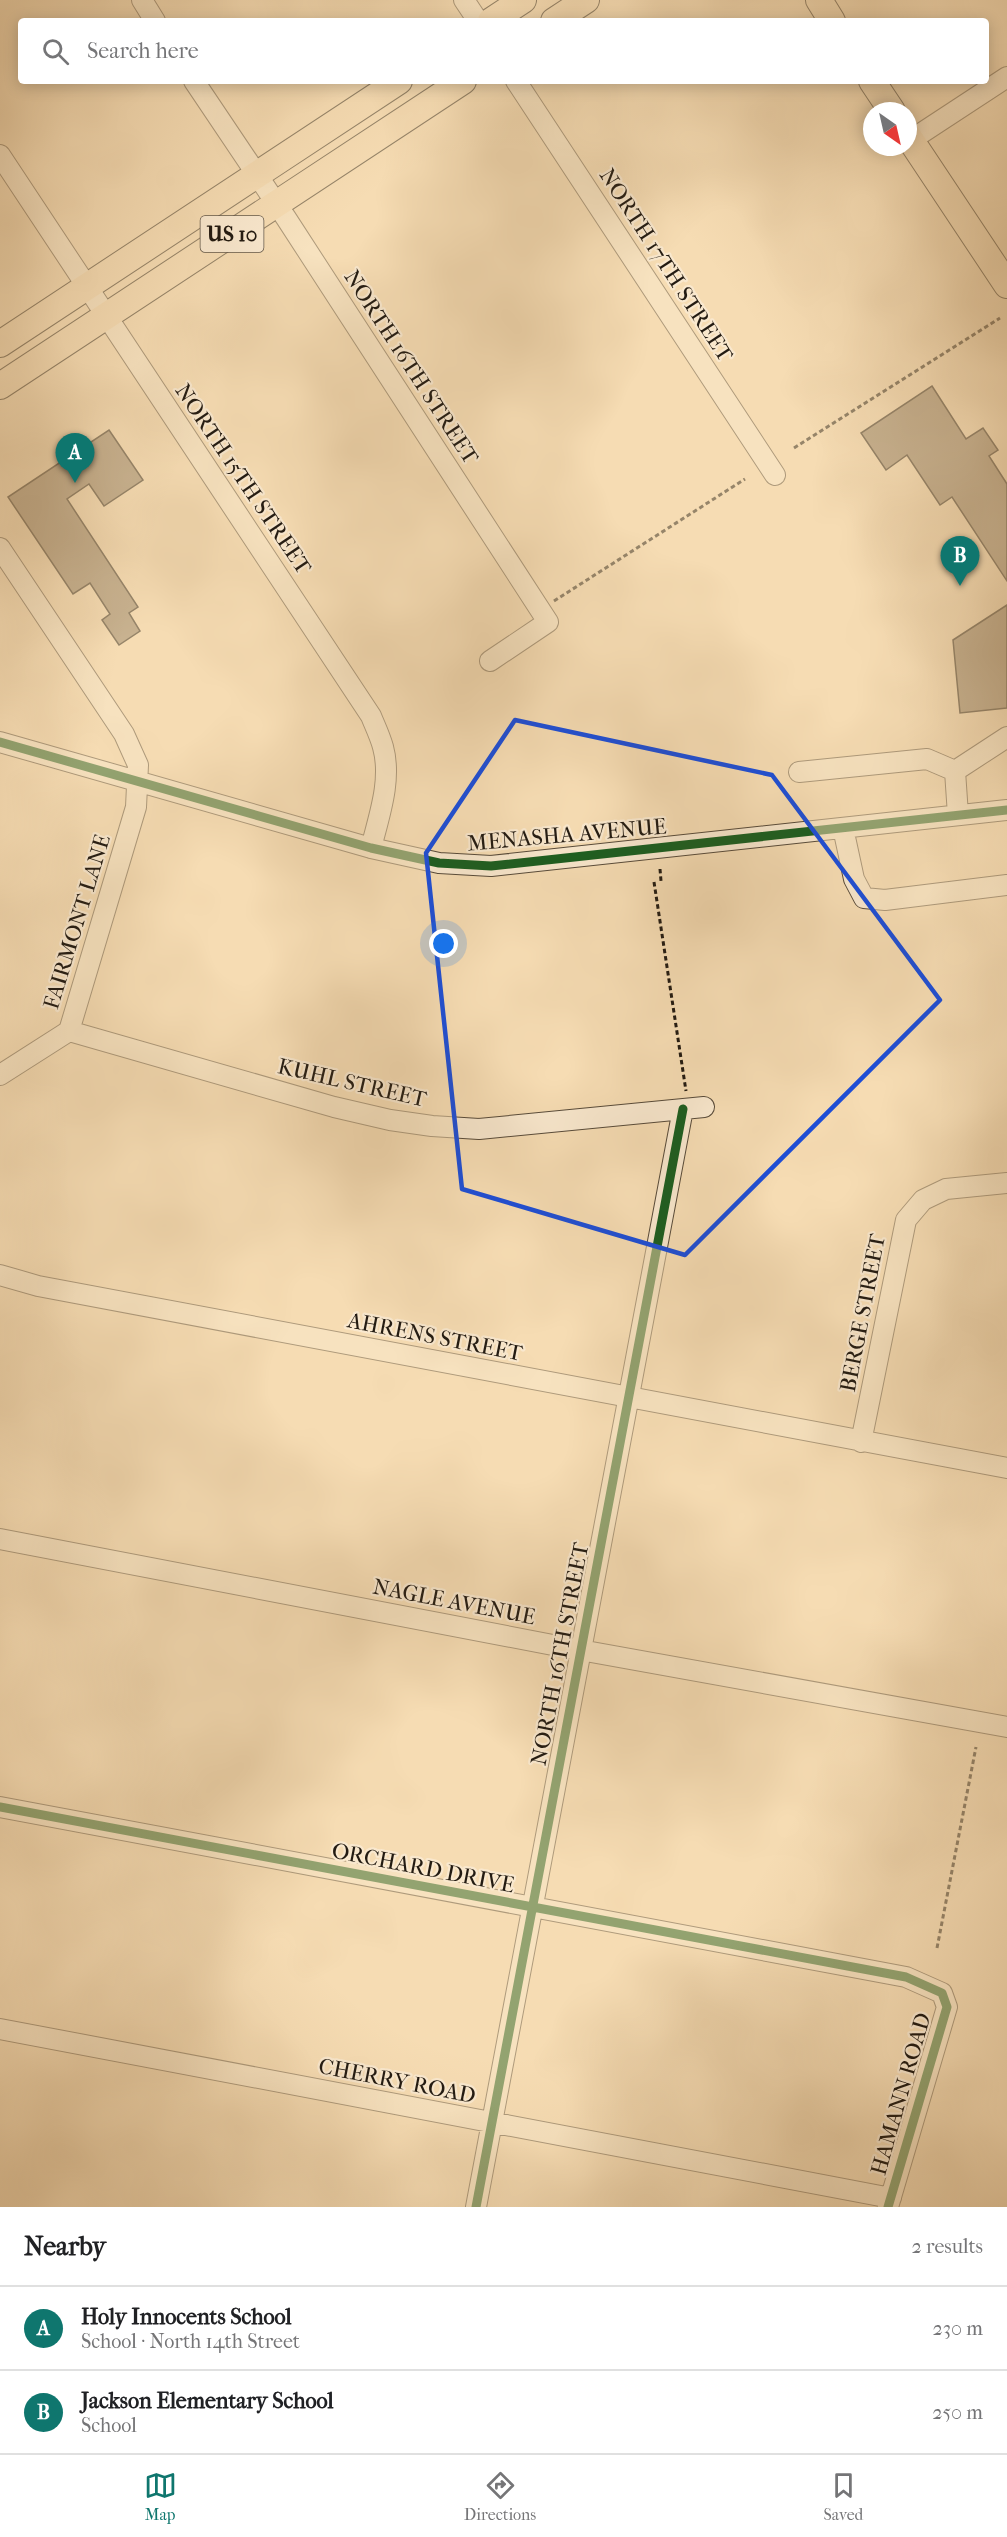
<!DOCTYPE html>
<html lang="en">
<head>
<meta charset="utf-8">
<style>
	body { margin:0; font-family:"IM FELL French Canon",serif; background:#f6f6f6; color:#202124 }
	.compass { position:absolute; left:863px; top:102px; width:54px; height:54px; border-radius:50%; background:#fff; box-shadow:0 3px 15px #0003; rotate:146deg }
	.you { position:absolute; left:444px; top:944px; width:21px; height:21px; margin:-15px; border:4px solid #fff; border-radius:50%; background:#1a73e8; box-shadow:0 0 0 9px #1a73e833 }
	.badge { display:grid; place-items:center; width:39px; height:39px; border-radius:50%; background:#0f766e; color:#fff; font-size:20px; font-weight:700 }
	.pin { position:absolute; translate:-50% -50px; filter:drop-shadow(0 2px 3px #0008) }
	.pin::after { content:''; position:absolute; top:32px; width:21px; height:18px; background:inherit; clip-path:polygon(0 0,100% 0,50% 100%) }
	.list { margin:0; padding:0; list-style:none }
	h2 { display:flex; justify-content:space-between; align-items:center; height:78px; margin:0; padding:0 24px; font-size:26px }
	h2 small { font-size:20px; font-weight:400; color:#757577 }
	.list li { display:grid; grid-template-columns:39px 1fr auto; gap:18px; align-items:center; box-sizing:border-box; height:84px; padding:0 24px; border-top:2px solid #e0e0e0 }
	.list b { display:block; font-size:22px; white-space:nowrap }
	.list p { margin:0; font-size:20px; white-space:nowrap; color:#757577 }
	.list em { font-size:20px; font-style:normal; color:#757577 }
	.icon { flex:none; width:33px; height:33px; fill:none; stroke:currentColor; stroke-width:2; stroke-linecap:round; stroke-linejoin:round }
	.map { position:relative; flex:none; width:1007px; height:2207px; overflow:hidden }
	.search { position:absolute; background:#fff; box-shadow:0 3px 15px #0003; left:18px; right:18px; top:18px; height:66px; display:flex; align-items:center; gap:15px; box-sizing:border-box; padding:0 21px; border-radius:6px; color:#757577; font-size:22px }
	.sheet { height:246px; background:#fff }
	nav { display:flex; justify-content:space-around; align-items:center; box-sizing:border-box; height:84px; border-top:2px solid #e0e0e0; background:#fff; font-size:16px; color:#757577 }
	nav a { display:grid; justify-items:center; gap:3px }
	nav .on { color:#0f766e }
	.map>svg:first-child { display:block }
	.building { fill:#917f66; stroke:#231b12; stroke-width:1.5 }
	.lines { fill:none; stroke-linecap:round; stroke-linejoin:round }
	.minor-casing { stroke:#584b3a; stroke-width:22 }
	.major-casing { stroke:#231b12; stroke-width:28 }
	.path { stroke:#231b12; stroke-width:3; stroke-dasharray:4.5 3; stroke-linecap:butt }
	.minor { stroke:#f9e8ce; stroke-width:20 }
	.major { stroke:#f6dcb3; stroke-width:26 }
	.cycleway-casing { stroke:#f9e8ce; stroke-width:13 }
	.cycleway { stroke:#1b5e20; stroke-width:9 }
	.marked { fill:none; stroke:#1d4ed8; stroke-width:4.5; stroke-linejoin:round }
	.labels { text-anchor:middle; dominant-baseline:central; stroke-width:4.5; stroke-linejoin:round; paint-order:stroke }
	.shield { fill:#f9e8ce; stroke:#63584a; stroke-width:1.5 }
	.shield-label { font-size:21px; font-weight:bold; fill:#231b12 }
	.street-label { font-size:22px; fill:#231b12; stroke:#f9e8ce }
</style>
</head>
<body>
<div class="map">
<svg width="1007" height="2207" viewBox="0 0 1007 2207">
	<rect width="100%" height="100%" fill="#f6dcb3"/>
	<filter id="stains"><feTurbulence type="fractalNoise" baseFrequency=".00333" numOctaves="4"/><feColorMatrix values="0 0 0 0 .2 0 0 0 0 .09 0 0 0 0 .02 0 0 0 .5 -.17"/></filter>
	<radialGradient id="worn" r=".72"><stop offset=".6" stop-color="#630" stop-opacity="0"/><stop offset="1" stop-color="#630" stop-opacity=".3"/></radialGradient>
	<path class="building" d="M932 386 966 439 983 428 998 450 989 456 1007 484V581L952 497 940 505 907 455 886 470 861 433Z
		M109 430 143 480 104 506 89 484 67 499 138 607 129 613 140 631 119 645 102 620 110 614 90 583 73 594 8 497Z
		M1007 605V708L960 713 953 640Z"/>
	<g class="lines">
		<g class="minor-casing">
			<path id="minor" d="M142 0 155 21
				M464 0 478 21
				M194 81 286 218 548 622 490 661
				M516 81 775 475
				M911 140 1007 77
				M0 155 371 716C375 726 380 736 383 747 392 780 379 816 371 848
				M0 548 124 734 138 765 136 807 69 1031 0 1075
				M0 742 371 848 439 863 491 866 1007 810
				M955 771 1007 737
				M799 772 927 759 955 771 958 815
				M843 828 854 879 864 898 885 900 1007 885
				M69 1031 334 1107 390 1120 432 1126 479 1129 704 1107
				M0 1275 38 1286 1007 1468
				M861 1442 906 1220 923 1200 946 1189 1007 1183
				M0 1539 558 1646 1007 1727
				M0 1807 906 1977 942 1993 947 2007 888 2207
				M0 2029 891 2198
				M476 2207 683 1109"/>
		</g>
		<g class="major-casing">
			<path id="major" d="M819 0 832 21
				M491 21 523 0
				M554 21 586 0
				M872 81 892 111
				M908 136 1007 285
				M0 344 399 81
				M0 386 463 81"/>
		</g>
		<path class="path" d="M794 448 1000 318
			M554 601 745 479
			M660 818 661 830
			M660 869 661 881
			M654 882 686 1091
			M937 1948 976 1747"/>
		<use href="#minor" class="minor"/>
		<use href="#major" class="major"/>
		<g class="cycleway-casing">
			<path id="cycleway" d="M0 742 371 848 439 863 491 866 1007 810
				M0 1807 906 1977 942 1993 947 2007 888 2207
				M476 2207 683 1109"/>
		</g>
		<use href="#cycleway" class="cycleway"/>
	</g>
	<path d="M0 0H1007V2207H0ZM515 720 772 775 940 1000 685 1255 462 1189 426 853Z" fill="#f6dcb3" fill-opacity=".55" fill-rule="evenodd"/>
	<path class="marked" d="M515 720 772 775 940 1000 685 1255 462 1189 426 853Z"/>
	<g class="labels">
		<rect class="shield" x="200.5" y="216" width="63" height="36" rx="4.5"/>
		<g class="shield-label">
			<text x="232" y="234">US 10</text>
		</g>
		<g class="street-label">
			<text transform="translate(666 265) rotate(57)">NORTH 17TH STREET</text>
			<text transform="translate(411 367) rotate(57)">NORTH 16TH STREET</text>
			<text transform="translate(243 479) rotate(56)">NORTH 15TH STREET</text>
			<text transform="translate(567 835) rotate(-5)">MENASHA AVENUE</text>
			<text transform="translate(77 922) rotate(-73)">FAIRMONT LANE</text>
			<text transform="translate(352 1083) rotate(13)">KUHL STREET</text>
			<text transform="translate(863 1313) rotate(-79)">BERGE STREET</text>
			<text transform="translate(435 1337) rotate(11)">AHRENS STREET</text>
			<text transform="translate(454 1602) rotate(11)">NAGLE AVENUE</text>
			<text transform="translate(560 1654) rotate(-79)">NORTH 16TH STREET</text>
			<text transform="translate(423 1868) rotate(11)">ORCHARD DRIVE</text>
			<text transform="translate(397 2081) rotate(11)">CHERRY ROAD</text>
			<text transform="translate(901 2094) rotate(-74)">HAMANN ROAD</text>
		</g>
	</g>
	<rect width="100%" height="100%" filter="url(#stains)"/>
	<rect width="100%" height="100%" fill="url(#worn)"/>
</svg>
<svg class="compass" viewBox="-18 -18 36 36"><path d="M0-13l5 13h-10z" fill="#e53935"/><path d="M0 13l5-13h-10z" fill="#757577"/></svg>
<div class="you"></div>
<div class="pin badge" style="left:75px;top:483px">A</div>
<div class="pin badge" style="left:960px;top:586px">B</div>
<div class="search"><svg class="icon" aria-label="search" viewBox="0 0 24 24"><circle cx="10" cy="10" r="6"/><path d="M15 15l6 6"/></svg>Search here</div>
</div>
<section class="sheet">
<h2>Nearby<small>2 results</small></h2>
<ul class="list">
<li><span class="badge">A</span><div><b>Holy Innocents School</b><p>School · North 14th Street</p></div><em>230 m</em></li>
<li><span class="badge">B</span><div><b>Jackson Elementary School</b><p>School</p></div><em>250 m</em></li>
</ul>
</section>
<nav>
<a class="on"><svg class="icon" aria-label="map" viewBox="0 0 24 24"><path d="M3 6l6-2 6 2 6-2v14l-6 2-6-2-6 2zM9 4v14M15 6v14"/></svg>Map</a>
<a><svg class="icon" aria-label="directions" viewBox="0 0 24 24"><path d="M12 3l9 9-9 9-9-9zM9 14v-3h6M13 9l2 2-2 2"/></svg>Directions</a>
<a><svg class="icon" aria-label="saved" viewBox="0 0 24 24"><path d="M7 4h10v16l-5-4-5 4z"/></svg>Saved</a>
</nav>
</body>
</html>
